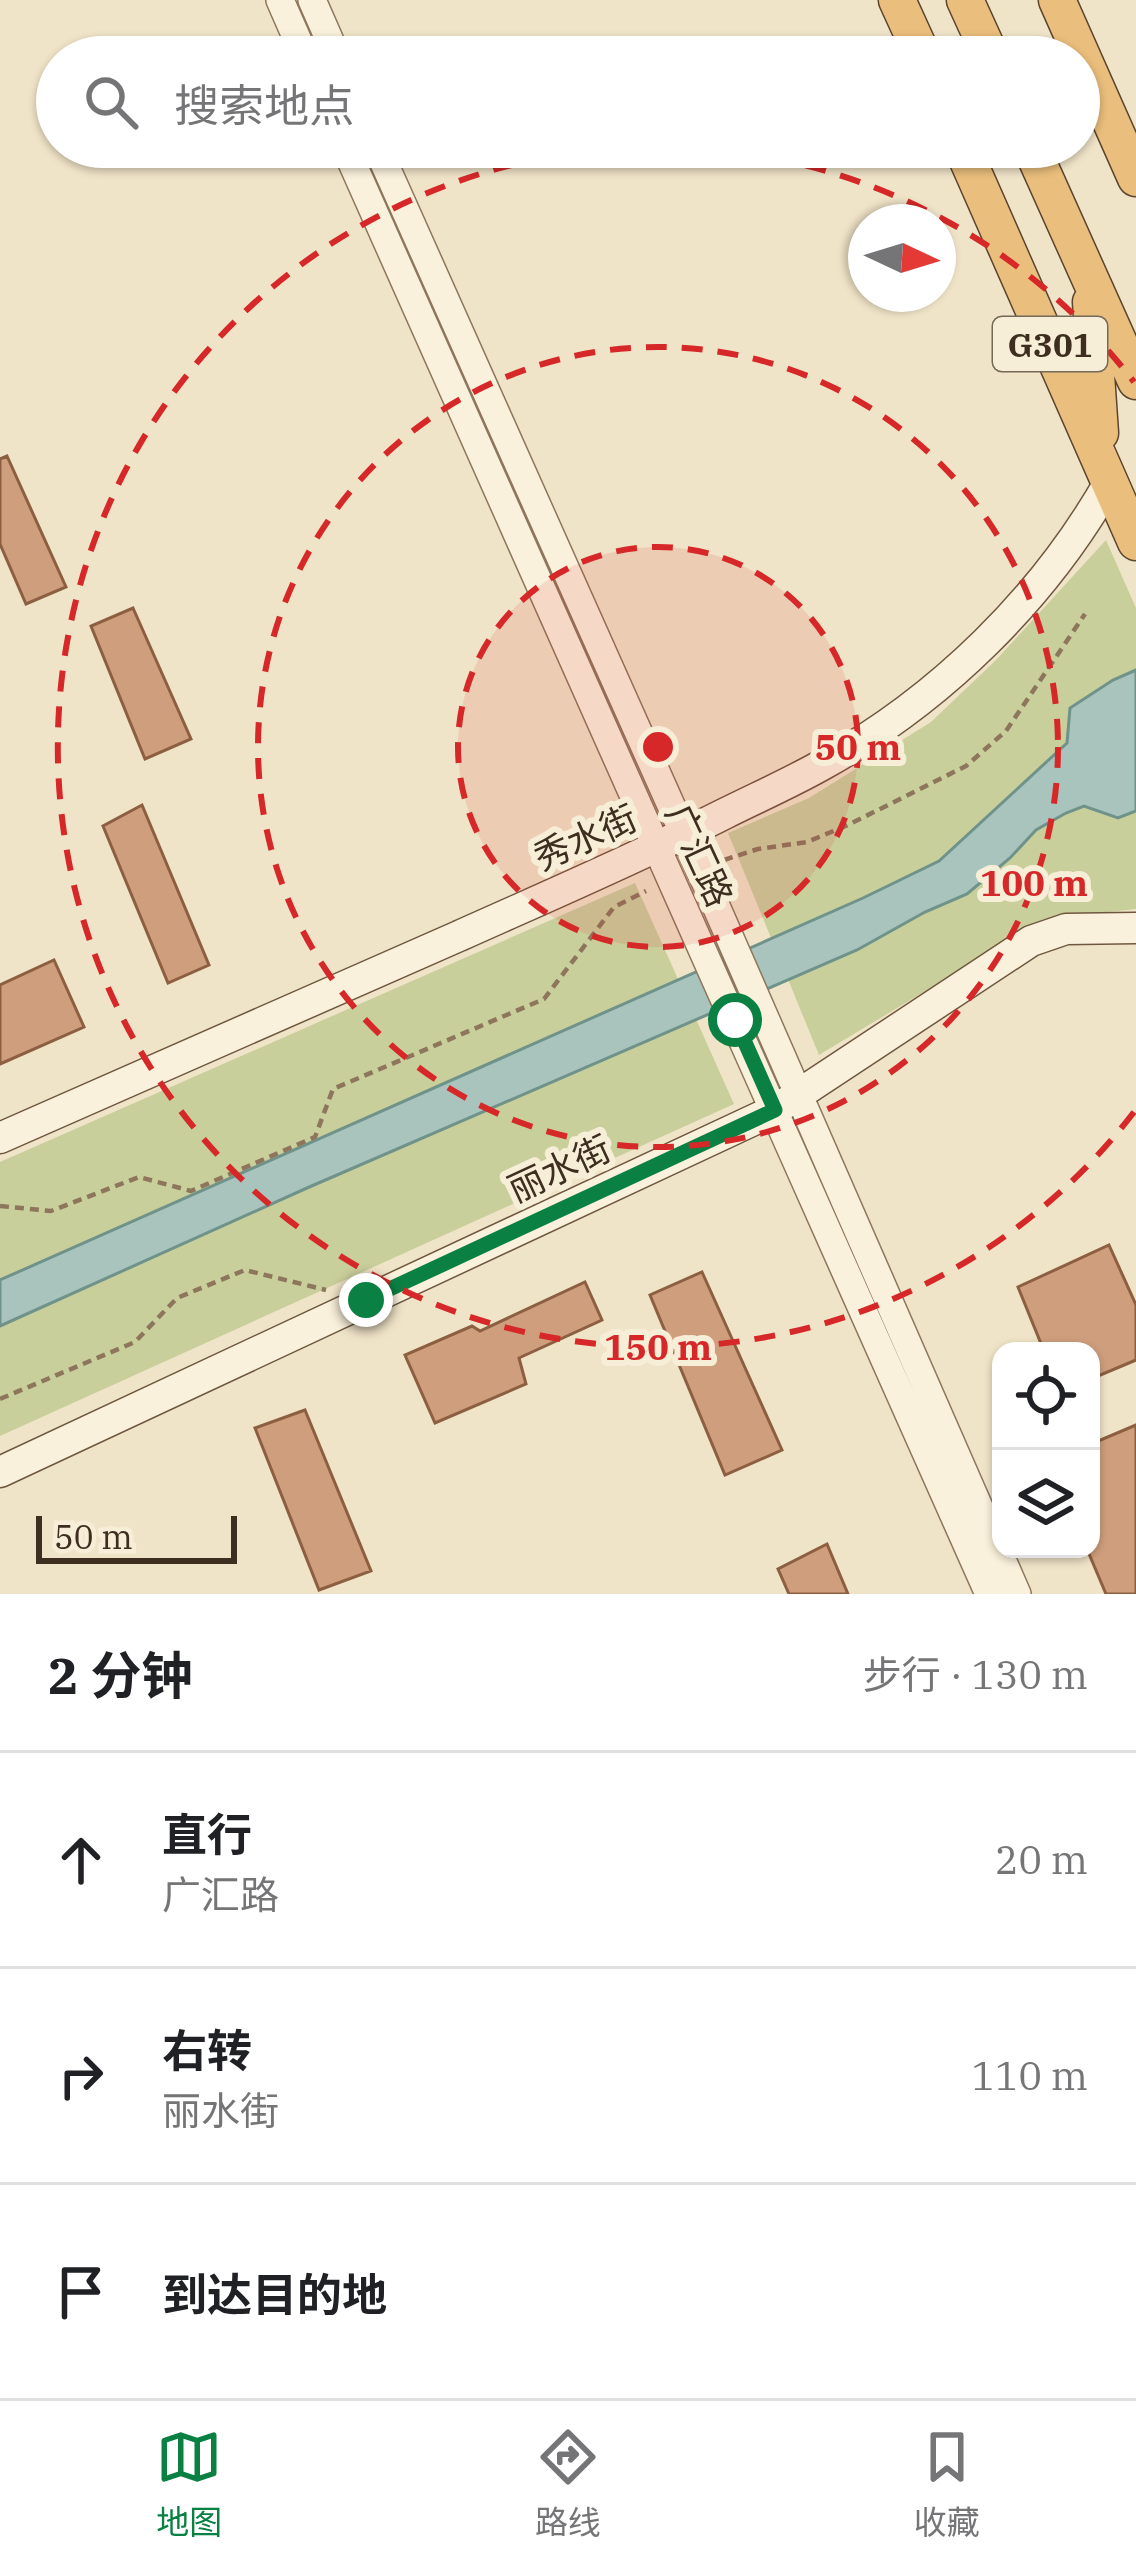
<!DOCTYPE html>
<html lang="zh">
<head>
<meta charset="utf-8">
<style>
	body { margin:0; font-family:"IBM Plex Serif","Noto Sans SC",serif; background:#f6f6f6; color:#202124 }
	.controls { position:absolute; right:36px; bottom:36px; display:grid; overflow:hidden; border-radius:24px; box-shadow:0 3px 9px #0004 }
	.controls button { width:108px; height:108px; display:grid; place-items:center; padding:0; border:0; border-bottom:3px solid #e0e0e0; background:#fff; color:#202124; font:60px sans-serif }
	.compass { position:absolute; left:848px; top:204px; width:108px; height:108px; border-radius:50%; background:#fff; box-shadow:0 3px 9px #0004; rotate:94deg }
	.scale { position:absolute; left:36px; bottom:30px; width:201px; box-sizing:border-box; padding-left:12px; border:6px solid #3d2e20; border-top:0; font-size:33px; line-height:42px; white-space:nowrap; color:#3d2e20; -webkit-text-stroke:9px #f7eed8; paint-order:stroke }
	.stop { position:absolute; width:36px; height:36px; margin:-27px; border:9px solid #0b8043; border-radius:50%; background:#fff }
	.stop.end { background:#0b8043; border-color:#fff; box-shadow:0 3px 12px #0008 }
	.list { margin:0; padding:0; list-style:none }
	h2 { display:flex; justify-content:space-between; align-items:center; height:156px; margin:0; padding:0 48px; font-size:51px }
	h2 small { font-size:39px; font-weight:400; color:#757577 }
	.list li { display:grid; grid-template-columns:78px 1fr auto; gap:36px; align-items:center; box-sizing:border-box; height:216px; padding:0 48px; border-top:3px solid #e0e0e0 }
	.list b { display:block; font-size:45px; white-space:nowrap }
	.list p { margin:0; font-size:39px; white-space:nowrap; color:#757577 }
	.list em { font-size:39px; font-style:normal; color:#757577 }
	.icon { flex:none; width:66px; height:66px; fill:none; stroke:currentColor; stroke-width:2; stroke-linecap:round; stroke-linejoin:round }
	.map { position:relative; flex:none; width:1136px; height:1594px; overflow:hidden }
	.search { position:absolute; background:#fff; box-shadow:0 3px 9px #0004; left:36px; right:36px; top:36px; height:132px; display:flex; align-items:center; gap:30px; box-sizing:border-box; padding:0 42px; border-radius:66px; color:#757577; font-size:45px }
	.sheet { height:804px; background:#fff }
	nav { display:flex; justify-content:space-around; align-items:center; box-sizing:border-box; height:168px; border-top:3px solid #e0e0e0; background:#fff; font-size:33px; color:#757577 }
	nav a { display:grid; justify-items:center; gap:6px }
	nav .on { color:#0b8043 }
	.map>svg:first-child { display:block }
	.green { fill:#c9cf9b }
	.water { fill:#a9c4bc; stroke:#6f938a; stroke-width:3 }
	.building { fill:#cf9f7d; stroke:#8d5f41; stroke-width:3 }
	.lines { fill:none; stroke-linecap:round; stroke-linejoin:round }
	.tertiary-casing { stroke:#8d765c; stroke-width:30 }
	.secondary-casing { stroke:#6f573f; stroke-width:33 }
	.trunk-casing { stroke:#5b4430; stroke-width:39 }
	.path { stroke:#8d765c; stroke-width:4.5; stroke-dasharray:9 6; stroke-linecap:butt }
	.tertiary { stroke:#faf1dc; stroke-width:27 }
	.secondary { stroke:#faf1dc; stroke-width:30 }
	.trunk { stroke:#eabe7c; stroke-width:36 }
	.route { stroke:#0b8043; stroke-width:15 }
	.ring { fill:none; stroke:#d62828; stroke-width:6; stroke-dasharray:21 15 }
	.labels { text-anchor:middle; dominant-baseline:central; stroke-width:12; stroke-linejoin:round; paint-order:stroke }
	.shield { fill:#f7eed8; stroke:#756857; stroke-width:3 }
	.shield-label { font-size:33px; font-weight:bold; fill:#3d2e20 }
	.street-label { font-size:36px; fill:#3d2e20; stroke:#f7eed8 }
	.centre { fill:#d62828; stroke:#f7eed8; stroke-width:6 }
	.ring-label { font-size:36px; text-anchor:middle; font-weight:bold; fill:#d62828; stroke:#f7eed8; stroke-width:12; stroke-linejoin:round; paint-order:stroke }
</style>
</head>
<body>
<div class="map">
<svg width="1136" height="1594" viewBox="0 0 1136 1594">
	<rect width="100%" height="100%" fill="#f0e4c8"/>
	<path class="green" d="M1106 540 1136 608V909L1045 919 819 1055 728 833 809 798 931 722 996 660Z
		M635 883 734 1104 0 1436V1162Z"/>
	<path class="water" d="M1136 670V811L1118 818 1084 806 1066 813 1036 830 1010 858 967 894 925 912 857 950 307 1188 0 1326V1280L863 898 939 861 1067 743 1070 708 1113 680Z"/>
	<path class="building" d="M7 456 66 587 26 604 0 544V459Z
		M133 608 191 739 145 759 91 626Z
		M142 805 209 965 168 983 103 826Z
		M54 960 84 1027 0 1064V985Z
		M1109 1245 1136 1305V1360L1091 1379V1351H1044L1018 1287Z
		M702 1272 782 1450 725 1475 650 1295Z
		M585 1282 602 1320 519 1358 526 1384 435 1423 405 1355 472 1326 480 1331Z
		M305 1410 371 1571 319 1590 255 1428Z
		M1136 1425V1594H1106L1087 1549H1091V1444Z
		M827 1544 848 1594H789L778 1569Z"/>
	<g class="lines">
		<g class="tertiary-casing">
			<path id="tertiary" d="M280 0 305 57
				M312 0 337 57
				M345 147 989 1594
				M377 147 716 906 1017 1594"/>
		</g>
		<g class="secondary-casing">
			<path id="secondary" d="M0 1138C153 1070 306 1003 459 936 548 896 637 858 724 814 756 798 790 783 822 765 940 700 1044 598 1110 481
				M0 1472 775 1110 1031 941 1066 929 1136 928"/>
		</g>
		<g class="trunk-casing">
			<path id="trunk" d="M897 0 923 57
				M965 0 991 57
				M1057 0 1136 178
				M962 147 1136 542
				M1031 147 1136 381
				M1091 302 1100 433"/>
		</g>
		<path class="path" d="M724 860 758 849 807 842 848 825 966 766 1006 731 1085 614
			M0 1206 51 1211 139 1177 191 1191 315 1137 333 1089 544 999 614 907 646 891
			M0 1399 135 1342 177 1298 245 1270 326 1290"/>
		<use href="#tertiary" class="tertiary"/>
		<use href="#secondary" class="secondary"/>
		<use href="#trunk" class="trunk"/>
	</g>
	<g class="lines">
		<path class="route" d="M366 1300 775 1110 735 1020"/>
	</g>
	<circle cx="658" cy="747" r="200" fill="#d62828" fill-opacity=".12"/>
	<g class="ring">
		<circle cx="658" cy="747" r="200"/>
		<circle cx="658" cy="747" r="400"/>
		<path d="M1134 1112A600 600 0 1 1 653 147M663 147A600 600 0 0 1 1134 382"/>
	</g>
	<g class="labels">
		<rect class="shield" x="993" y="317" width="114" height="54" rx="9"/>
		<g class="shield-label">
			<text x="1050" y="344">G301</text>
		</g>
		<g class="street-label">
			<text transform="translate(585 837) rotate(-24)">秀水街</text>
			<text transform="translate(700 855) rotate(65)">广汇路</text>
			<text transform="translate(559 1168) rotate(-25)">丽水街</text>
		</g>
	</g>
	<circle cx="658" cy="747" r="18" class="centre"/>
	<g class="ring-label">
		<text x="858" y="760">50 m</text>
		<text x="1034" y="896">100 m</text>
		<text x="658" y="1360">150 m</text>
	</g>
</svg>
<div class="controls">
<button><svg class="icon" aria-label="locate" viewBox="0 0 24 24"><circle cx="12" cy="12" r="6"/><path d="M12 2v4M12 18v4M2 12h4M18 12h4"/></svg></button>
<button><svg class="icon" aria-label="layers" viewBox="0 0 24 24"><path d="M12 4l9 5-9 5-9-5zM3 14l9 5 9-5"/></svg></button>
</div>
<svg class="compass" viewBox="-18 -18 36 36"><path d="M0-13l5 13h-10z" fill="#e53935"/><path d="M0 13l5-13h-10z" fill="#757577"/></svg>
<div class="scale">50 m</div>
<div class="stop" style="left:735px;top:1020px"></div>
<div class="stop end" style="left:366px;top:1300px"></div>
<div class="search"><svg class="icon" aria-label="search" viewBox="0 0 24 24"><circle cx="10" cy="10" r="6"/><path d="M15 15l6 6"/></svg>搜索地点</div>
</div>
<section class="sheet">
<h2>2 分钟<small>步行 · 130 m</small></h2>
<ul class="list">
<li><svg class="icon" aria-label="ahead" viewBox="0 0 24 24"><path d="M12 20V5M6 11l6-6 6 6"/></svg><div><b>直行</b><p>广汇路</p></div><em>20 m</em></li>
<li><svg class="icon" aria-label="right" viewBox="0 0 24 24"><path d="M7 20v-9h11M14 6l5 5-5 5"/></svg><div><b>右转</b><p>丽水街</p></div><em>110 m</em></li>
<li><svg class="icon" aria-label="arrive" viewBox="0 0 24 24"><path d="M6 21V4h12l-3 4 3 4H6"/></svg><div><b>到达目的地</b></div></li>
</ul>
</section>
<nav>
<a class="on"><svg class="icon" aria-label="map" viewBox="0 0 24 24"><path d="M3 6l6-2 6 2 6-2v14l-6 2-6-2-6 2zM9 4v14M15 6v14"/></svg>地图</a>
<a><svg class="icon" aria-label="directions" viewBox="0 0 24 24"><path d="M12 3l9 9-9 9-9-9zM9 14v-3h6M13 9l2 2-2 2"/></svg>路线</a>
<a><svg class="icon" aria-label="saved" viewBox="0 0 24 24"><path d="M7 4h10v16l-5-4-5 4z"/></svg>收藏</a>
</nav>
</body>
</html>
